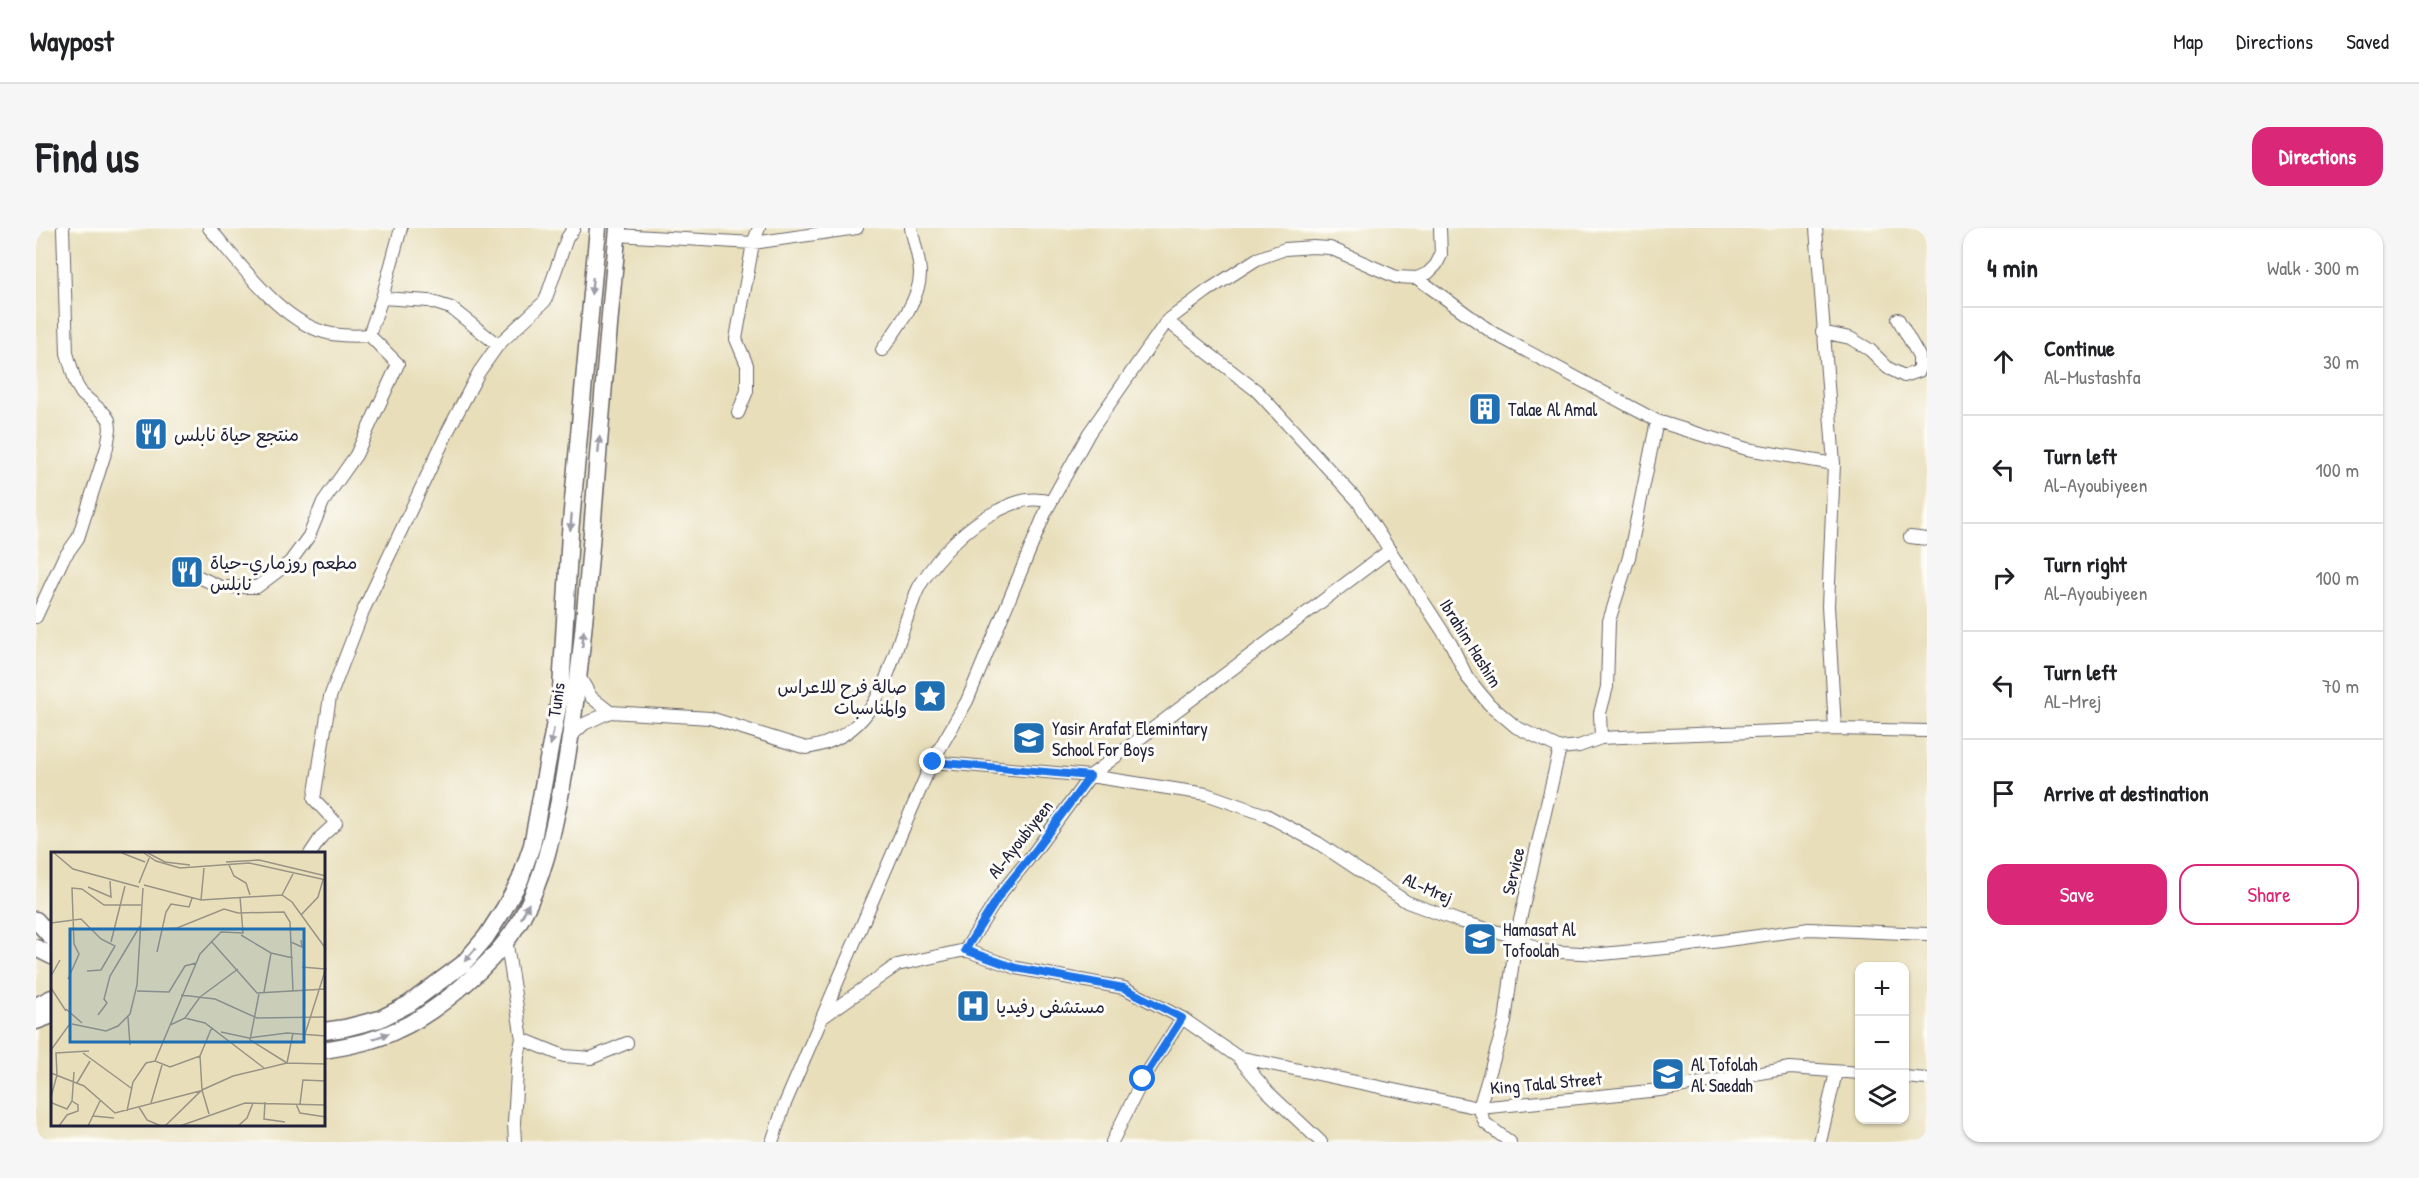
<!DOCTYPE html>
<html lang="en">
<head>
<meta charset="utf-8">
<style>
	body { margin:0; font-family:"Patrick Hand","Playpen Sans Arabic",sans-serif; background:#f6f6f6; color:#202124 }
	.controls { position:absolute; right:18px; bottom:18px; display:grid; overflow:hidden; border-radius:12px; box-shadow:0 2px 4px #0004 }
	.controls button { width:54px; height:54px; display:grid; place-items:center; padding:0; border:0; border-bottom:2px solid #e0e0e0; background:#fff; color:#202124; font:30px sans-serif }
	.stop { position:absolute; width:18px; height:18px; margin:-14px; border:4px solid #1a73e8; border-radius:50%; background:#fff }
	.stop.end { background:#1a73e8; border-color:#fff; box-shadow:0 2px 6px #0008 }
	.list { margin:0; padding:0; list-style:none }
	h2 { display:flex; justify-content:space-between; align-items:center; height:78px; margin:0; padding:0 24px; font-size:26px }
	h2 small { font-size:20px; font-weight:400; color:#757577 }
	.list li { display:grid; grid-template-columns:39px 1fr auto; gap:18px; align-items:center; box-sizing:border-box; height:108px; padding:0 24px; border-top:2px solid #e0e0e0 }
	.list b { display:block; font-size:22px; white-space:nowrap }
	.list p { margin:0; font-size:20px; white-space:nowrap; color:#757577 }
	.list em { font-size:20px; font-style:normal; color:#757577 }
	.actions { display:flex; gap:12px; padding:18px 24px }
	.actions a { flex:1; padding:14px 0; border:2px solid #db2777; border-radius:18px; text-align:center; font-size:21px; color:#db2777 }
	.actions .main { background:#db2777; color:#fff }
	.icon { flex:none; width:33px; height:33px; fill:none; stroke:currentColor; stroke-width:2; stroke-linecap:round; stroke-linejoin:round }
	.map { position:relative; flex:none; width:1891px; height:914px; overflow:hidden; border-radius:18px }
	header { display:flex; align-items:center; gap:36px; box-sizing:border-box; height:84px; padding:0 30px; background:#fff; border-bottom:2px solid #e0e0e0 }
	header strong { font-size:28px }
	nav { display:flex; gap:33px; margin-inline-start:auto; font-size:21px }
	.intro { display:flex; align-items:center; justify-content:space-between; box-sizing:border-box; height:144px; padding:0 36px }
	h1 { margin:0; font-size:42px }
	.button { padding:15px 27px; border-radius:18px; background:#db2777; color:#fff; font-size:21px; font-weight:700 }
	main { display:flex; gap:36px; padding:0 36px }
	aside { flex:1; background:#fff; border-radius:18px; box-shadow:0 2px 4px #0004 }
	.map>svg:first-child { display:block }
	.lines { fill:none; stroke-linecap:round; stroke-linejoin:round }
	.street-casing { stroke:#676467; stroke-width:14 }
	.secondary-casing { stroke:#676467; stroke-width:19 }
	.street { stroke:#fff; stroke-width:12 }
	.secondary { stroke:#fff; stroke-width:16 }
	.oneway { fill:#9c9ca7 }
	.route { stroke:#1a73e8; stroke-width:8 }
	.labels { text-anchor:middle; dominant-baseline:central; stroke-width:6; stroke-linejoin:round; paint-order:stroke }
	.poi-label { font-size:18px; fill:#22223b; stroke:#fdfcf7; text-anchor:start }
	.street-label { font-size:18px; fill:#22223b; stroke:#fdfcf7 }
	.inset-road { fill:none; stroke:#999387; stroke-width:1.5 }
	.view { fill:#1f6fb2; fill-opacity:0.15; stroke:#1f6fb2; stroke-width:3 }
	.inset-edge { fill:none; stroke:#22223b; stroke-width:3 }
</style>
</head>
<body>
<header>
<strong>Waypost</strong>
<nav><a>Map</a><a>Directions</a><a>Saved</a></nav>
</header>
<div class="intro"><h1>Find us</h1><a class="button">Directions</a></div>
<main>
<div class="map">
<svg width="1891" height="914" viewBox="0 0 1891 914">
	<rect width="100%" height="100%" fill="#fdfcf7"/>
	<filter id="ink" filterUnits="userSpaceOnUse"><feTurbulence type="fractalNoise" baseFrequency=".0167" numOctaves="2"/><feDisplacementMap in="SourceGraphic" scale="12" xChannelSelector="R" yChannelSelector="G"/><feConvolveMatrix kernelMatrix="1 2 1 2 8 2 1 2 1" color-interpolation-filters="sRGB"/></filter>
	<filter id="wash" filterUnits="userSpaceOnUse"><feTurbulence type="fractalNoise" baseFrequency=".008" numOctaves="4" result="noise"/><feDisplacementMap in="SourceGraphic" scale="24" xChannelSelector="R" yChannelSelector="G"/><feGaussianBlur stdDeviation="1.35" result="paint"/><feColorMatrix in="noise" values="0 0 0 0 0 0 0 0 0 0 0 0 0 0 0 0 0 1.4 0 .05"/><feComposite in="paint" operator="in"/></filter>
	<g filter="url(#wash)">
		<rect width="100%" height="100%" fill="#e8deba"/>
	</g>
	<g filter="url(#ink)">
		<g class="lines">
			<g class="street-casing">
				<path id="street" d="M1780 0 1798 236 1792 378 1799 501
					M581 7 717 15 821 0
					M1381 50 1457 105 1621 193 1711 221 1798 236
					M346 70 393 73 415 80 462 117
					M1131 93 1221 163 1321 272 1415 416 1431 449 1453 476 1480 499 1524 520 1543 518 1565 510 1631 507 1799 501 1891 503
					M1786 104 1814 110 1834 122 1852 140 1868 148 1883 143V128L1862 91
					M333 107 346 70 365 0
					M846 122C860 102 884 71 884 46 884 32 878 14 875 0
					M702 185 711 163V137L700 111 717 15 723 0
					M1874 309 1891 311
					M143 340 185 359H221L254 334 273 308 287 274 320 227 362 136 333 107C321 108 309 108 296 106 246 97 205 36 173 0
					M0 389 27 331 42 310 71 219 74 201 73 192 69 186 46 166 40 156 31 125 27 0
					M543 448 555 469 574 484
					M534 509 548 496 574 484 674 490 770 520C842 509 851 445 872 387 876 377 879 366 884 357 903 327 931 297 963 282 981 273 996 268 1015 274
					M1565 510 1564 485 1571 459 1573 393 1593 329 1621 193
					M896 534 1054 548 1170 566 1230 587 1282 615 1371 674 1423 693 1480 709 1505 723 1566 726 1640 719 1773 701 1891 706
					M274 626 286 608 300 595 278 571 294 469 327 383 413 201 443 144 462 117 509 73 531 10 538 0
					M470 711 486 811 482 828 478 895 479 914
					M929 722 965 665 999 623 1054 548 1354 322
					M929 722 980 740 1088 760 1146 790 1202 829 1232 864 1285 914
					M787 789 861 737 929 722
					M486 811 528 828 555 830 591 815
					M1202 829 1443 880 1624 862 1754 840 1824 845
					M1868 849 1891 851
					M736 914 748 878 896 534 931 473 1010 283 1053 205 1131 93 1171 63 1221 31 1249 21 1277 19 1294 20 1360 49 1381 50 1392 45 1400 37 1405 27 1404 0
					M1076 914 1107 851 1146 790
					M1474 914 1449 895 1443 880 1469 794 1480 709 1524 520
					M1784 914 1800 844"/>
			</g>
			<g class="secondary-casing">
				<path id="secondary" d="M0 692 16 710
					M0 720 16 728
					M0 778 16 770
					M0 793 16 787
					M288 803 309 800 344 791 373 776 427 736 450 709 468 681 484 652 496 617 525 462 534 305 562 0
					M288 822C312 818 339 813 361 802 404 783 464 730 486 689 509 647 517 603 526 558 541 478 548 398 555 317 563 211 572 106 582 0"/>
			</g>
			<use href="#street" class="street"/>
			<use href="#secondary" class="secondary"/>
		</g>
		<defs><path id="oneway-solid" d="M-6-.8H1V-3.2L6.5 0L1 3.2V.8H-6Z" transform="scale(1.5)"/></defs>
		<g class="oneway">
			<use href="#oneway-solid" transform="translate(556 58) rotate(95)"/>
			<use href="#oneway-solid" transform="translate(563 217) rotate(-85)"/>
			<use href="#oneway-solid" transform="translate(535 294) rotate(95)"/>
			<use href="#oneway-solid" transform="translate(547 411) rotate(-85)"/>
			<use href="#oneway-solid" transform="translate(516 509) rotate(101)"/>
			<use href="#oneway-solid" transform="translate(489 683) rotate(-63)"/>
			<use href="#oneway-solid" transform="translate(434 727) rotate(131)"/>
			<use href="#oneway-solid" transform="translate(345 808) rotate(-18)"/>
		</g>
	</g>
	<g class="lines" filter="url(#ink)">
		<path class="route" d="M897 534 1054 548 999 623 965 665 929 722 980 740 1088 760 1146 790 1107 851"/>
	</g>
	<defs>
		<g id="building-square" transform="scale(1.725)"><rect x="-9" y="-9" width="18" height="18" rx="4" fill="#1f6fb2" stroke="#fdfcf7"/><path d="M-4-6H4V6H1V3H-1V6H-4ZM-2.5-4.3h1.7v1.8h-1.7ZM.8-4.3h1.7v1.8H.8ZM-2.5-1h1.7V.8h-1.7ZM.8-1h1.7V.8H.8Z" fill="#fff"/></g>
		<g id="restaurant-square" transform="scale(1.725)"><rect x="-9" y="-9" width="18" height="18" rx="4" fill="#1f6fb2" stroke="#fdfcf7"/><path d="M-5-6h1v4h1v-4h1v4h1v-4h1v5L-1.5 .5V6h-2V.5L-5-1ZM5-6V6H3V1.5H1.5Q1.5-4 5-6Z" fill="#fff"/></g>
		<g id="sight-square" transform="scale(1.725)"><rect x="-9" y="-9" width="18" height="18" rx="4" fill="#1f6fb2" stroke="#fdfcf7"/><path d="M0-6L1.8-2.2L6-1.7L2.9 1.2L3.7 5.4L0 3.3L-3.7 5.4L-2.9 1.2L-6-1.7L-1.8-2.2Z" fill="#fff"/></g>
		<g id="school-square" transform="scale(1.725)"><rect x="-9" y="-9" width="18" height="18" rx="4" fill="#1f6fb2" stroke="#fdfcf7"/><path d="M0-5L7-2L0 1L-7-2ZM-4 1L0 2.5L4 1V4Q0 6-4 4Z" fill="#fff"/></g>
		<g id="hospital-square" transform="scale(1.725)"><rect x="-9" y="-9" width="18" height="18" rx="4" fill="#1f6fb2" stroke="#fdfcf7"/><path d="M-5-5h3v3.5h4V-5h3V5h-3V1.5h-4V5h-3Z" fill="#fff"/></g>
	</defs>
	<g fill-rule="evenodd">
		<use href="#building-square" x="1449" y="181"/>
		<use href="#restaurant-square" x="115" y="206"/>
		<use href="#restaurant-square" x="151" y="344"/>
		<use href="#sight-square" x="894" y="468"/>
		<use href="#school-square" x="993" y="510"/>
		<use href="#school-square" x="1444" y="711"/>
		<use href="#hospital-square" x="937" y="778"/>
		<use href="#school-square" x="1632" y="846"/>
	</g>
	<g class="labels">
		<g class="poi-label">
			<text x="1472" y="181">Talae Al Amal</text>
			<text x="138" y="206">منتجع حياة نابلس</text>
			<text x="174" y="334">مطعم روزماري-حياة<tspan x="174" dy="21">نابلس</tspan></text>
			<text x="871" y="458" text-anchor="end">صالة فرح للاعراس<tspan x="871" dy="21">والمناسبات</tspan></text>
			<text x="1016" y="500">Yasir Arafat Elemintary<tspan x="1016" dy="21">School For Boys</tspan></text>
			<text x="1467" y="701">Hamasat Al<tspan x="1467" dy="21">Tofoolah</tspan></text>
			<text x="960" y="778">مستشفى رفيديا</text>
			<text x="1655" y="836">Al Tofolah<tspan x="1655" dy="21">Al Saedah</tspan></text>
		</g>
		<g class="street-label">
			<text transform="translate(1435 415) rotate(58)">Ibrahim Hashim</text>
			<text transform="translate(520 472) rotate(-82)">Tunis</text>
			<text transform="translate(984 611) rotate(-52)">Al-Ayoubiyeen</text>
			<text transform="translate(1477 643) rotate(-77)">Service</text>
			<text transform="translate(1392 660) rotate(24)">AL-Mrej</text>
			<text transform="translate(1510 855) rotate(-5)">King Talal Street</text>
		</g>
	</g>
	<g transform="translate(15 624)">
		<rect width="274" height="274" fill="#e8deba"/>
		<path class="inset-road" d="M3 1 22 17 88 35M71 1 94 10M93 1 105 9 129 16 198 11 275 28M97 1 114 10 139 13M175 10 208 8 275 24M178 13 183 24 195 31 199 43M88 31 99 4M93 33 150 48 231 43 241 50 275 97M37 35 60 45 59 29M231 43 243 20M150 48 153 16M250 63 267 45 272 28M0 71 30 67 50 87 64 94 50 118 36 119M91 78 126 76 173 57 187 61 233 60 239 70 242 139M190 83 220 101 242 106M160 89 206 141 275 137M60 90 74 34M240 90 251 95 250 88M106 100 115 60 120 52 138 55 141 46M251 115 274 117M0 124 9 108M17 127 28 102 23 92 21 36 31 37 53 53H90M0 136 15 159M86 139 118 140 134 114 145 111M213 140 220 101M208 142 199 188 236 211M130 143 164 147 206 166 275 165M15 157 31 171M47 163 56 151 53 147 59 124 89 74M77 165 79 193M134 166 149 145 187 117M21 172 55 179 67 174 79 162 86 133 92 36M119 173 134 166 154 171 213 216M170 180 198 186 236 181 275 184M254 182 275 116M0 198 18 173M32 201 80 236M104 209 149 102 170 80 192 81 189 45M236 211 242 181M0 221 33 234 64 261 149 239M26 231 39 209M0 245 6 223 5 201 38 199M0 246 1 251 16 257 21 249 23 220M214 250 213 267 234 270M100 251 111 213M245 252 249 261 275 265M249 252 252 228 275 229M88 255 96 268 110 274M76 259 82 230 95 211 104 209 119 215 149 204M158 262 151 238 149 204 161 175M42 264 63 266M8 274 16 263 27 259V253L21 249M37 274 49 249M114 274 151 238 182 224 236 211 275 212M129 274 194 251 275 253M187 274 196 266 202 251"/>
		<path class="view" d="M19 77H253V190H19Z"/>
		<rect width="274" height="274" class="inset-edge"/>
	</g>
</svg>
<div class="controls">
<button>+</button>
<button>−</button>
<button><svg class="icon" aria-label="layers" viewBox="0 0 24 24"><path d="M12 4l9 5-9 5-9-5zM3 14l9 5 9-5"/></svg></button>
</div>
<div class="stop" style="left:1107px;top:851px"></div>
<div class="stop end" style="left:897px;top:534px"></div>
</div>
<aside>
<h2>4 min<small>Walk · 300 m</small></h2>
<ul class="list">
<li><svg class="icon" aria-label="ahead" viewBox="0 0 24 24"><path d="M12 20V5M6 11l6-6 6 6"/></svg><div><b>Continue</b><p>Al-Mustashfa</p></div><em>30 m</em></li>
<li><svg class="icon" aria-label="left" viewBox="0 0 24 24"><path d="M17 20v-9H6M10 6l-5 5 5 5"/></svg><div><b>Turn left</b><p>Al-Ayoubiyeen</p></div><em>100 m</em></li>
<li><svg class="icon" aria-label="right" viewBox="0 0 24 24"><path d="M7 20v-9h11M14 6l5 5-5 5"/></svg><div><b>Turn right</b><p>Al-Ayoubiyeen</p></div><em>100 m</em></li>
<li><svg class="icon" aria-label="left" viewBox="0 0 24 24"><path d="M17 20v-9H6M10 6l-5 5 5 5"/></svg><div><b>Turn left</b><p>AL-Mrej</p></div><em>70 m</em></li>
<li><svg class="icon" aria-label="arrive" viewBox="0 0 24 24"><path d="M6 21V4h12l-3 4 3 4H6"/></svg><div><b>Arrive at destination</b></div></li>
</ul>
<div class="actions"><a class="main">Save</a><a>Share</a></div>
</aside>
</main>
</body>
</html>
